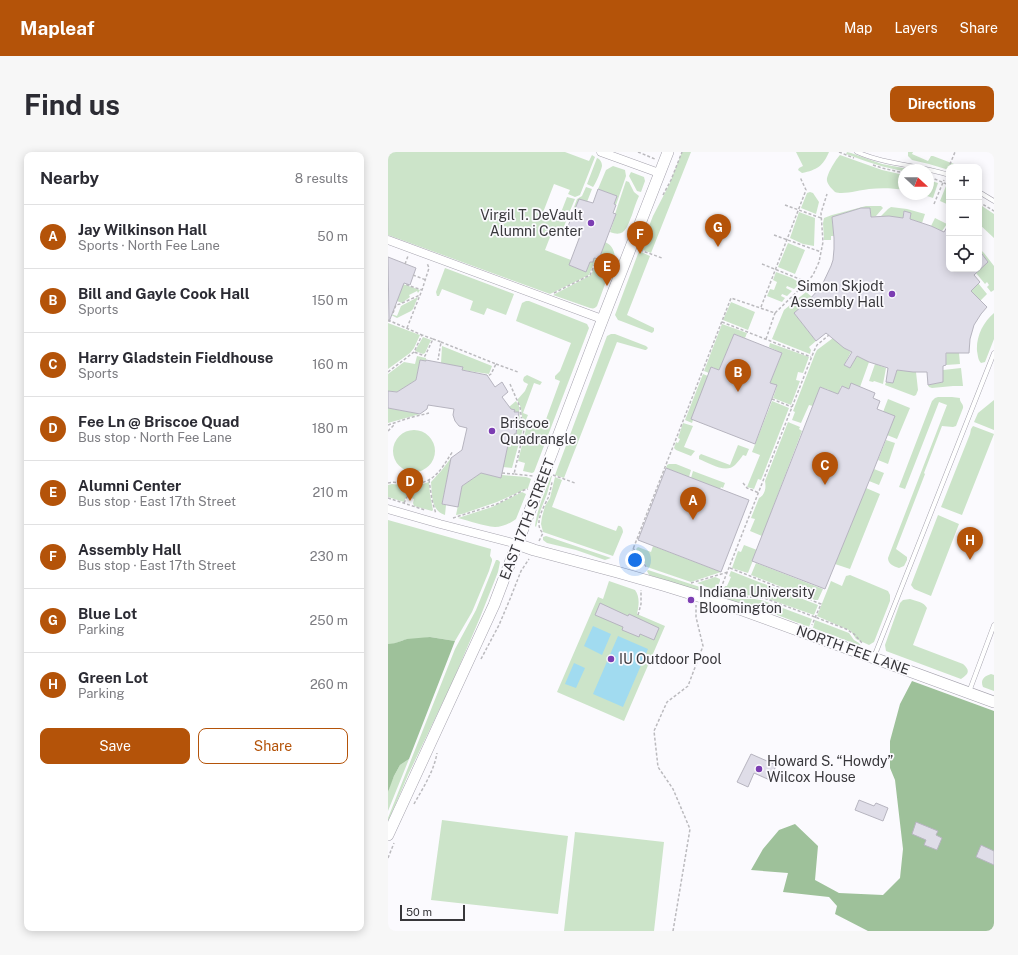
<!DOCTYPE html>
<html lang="en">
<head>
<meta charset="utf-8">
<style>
	body { margin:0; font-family:"Public Sans",sans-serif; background:#f7f7f7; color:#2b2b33 }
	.controls { position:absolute; right:12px; top:12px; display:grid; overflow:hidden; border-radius:8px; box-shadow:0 2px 10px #0003 }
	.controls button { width:36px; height:36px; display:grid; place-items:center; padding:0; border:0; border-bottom:1px solid #e1e1e2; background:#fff; color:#2b2b33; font:20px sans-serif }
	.compass { position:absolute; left:510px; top:12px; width:36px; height:36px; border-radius:50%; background:#fff; box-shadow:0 2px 10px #0003; rotate:111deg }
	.scale { position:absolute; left:12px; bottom:10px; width:65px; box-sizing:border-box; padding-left:4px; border:2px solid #38373b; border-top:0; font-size:11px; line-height:14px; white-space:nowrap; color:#38373b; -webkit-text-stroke:3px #fbfafe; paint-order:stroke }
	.you { position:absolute; left:247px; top:408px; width:14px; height:14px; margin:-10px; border:3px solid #fff; border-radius:50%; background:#1a73e8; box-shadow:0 0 0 6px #1a73e833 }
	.badge { display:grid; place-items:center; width:26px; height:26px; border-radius:50%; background:#b45309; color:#fff; font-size:13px; font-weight:700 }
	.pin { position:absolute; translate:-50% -33px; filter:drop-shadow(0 1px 2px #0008) }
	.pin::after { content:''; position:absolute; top:21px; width:14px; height:12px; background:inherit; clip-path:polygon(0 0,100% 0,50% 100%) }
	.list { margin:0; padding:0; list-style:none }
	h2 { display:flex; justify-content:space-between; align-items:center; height:52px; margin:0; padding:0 16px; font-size:17px }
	h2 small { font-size:13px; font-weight:400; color:#7c7c81 }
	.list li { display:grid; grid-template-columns:26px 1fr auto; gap:12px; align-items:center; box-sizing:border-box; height:64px; padding:0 16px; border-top:1px solid #e1e1e2 }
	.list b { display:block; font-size:15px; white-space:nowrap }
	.list p { margin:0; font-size:13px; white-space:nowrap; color:#7c7c81 }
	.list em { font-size:13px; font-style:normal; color:#7c7c81 }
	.actions { display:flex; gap:8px; padding:12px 16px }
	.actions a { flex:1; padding:9px 0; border:1px solid #b45309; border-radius:8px; text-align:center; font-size:14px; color:#b45309 }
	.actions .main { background:#b45309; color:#fff }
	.icon { flex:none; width:22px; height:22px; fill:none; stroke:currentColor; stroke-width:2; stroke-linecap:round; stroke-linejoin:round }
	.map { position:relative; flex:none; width:606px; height:779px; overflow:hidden; border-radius:8px }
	header { display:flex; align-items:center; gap:24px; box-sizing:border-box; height:56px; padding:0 20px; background:#b45309; color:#fff }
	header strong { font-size:19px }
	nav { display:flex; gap:22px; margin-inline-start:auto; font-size:14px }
	.intro { display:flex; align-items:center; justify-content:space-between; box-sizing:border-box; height:96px; padding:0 24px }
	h1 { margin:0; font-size:28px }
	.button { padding:10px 18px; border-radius:8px; background:#b45309; color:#fff; font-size:14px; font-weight:700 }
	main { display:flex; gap:24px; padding:0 24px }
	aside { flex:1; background:#fff; border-radius:8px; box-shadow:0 2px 10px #0003 }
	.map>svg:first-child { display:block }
	.green { fill:#cce4c9 }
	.forest { fill:#9ec19a }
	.water { fill:#a1dbf0 }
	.building { fill:#dfdde8; stroke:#b6b4bf }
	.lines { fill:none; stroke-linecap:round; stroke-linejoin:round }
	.lane-casing { stroke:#a5a3ad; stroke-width:5 }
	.street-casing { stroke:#a5a3ad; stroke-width:9 }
	.secondary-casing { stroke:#a5a3ad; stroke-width:12 }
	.path { stroke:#bbbabe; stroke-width:1.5; stroke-dasharray:3 2; stroke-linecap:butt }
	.lane { stroke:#fff; stroke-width:4 }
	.street { stroke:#fff; stroke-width:8 }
	.secondary { stroke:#fff; stroke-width:11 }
	.poi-dot { fill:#7c3db2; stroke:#fbfafe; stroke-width:1.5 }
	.labels { text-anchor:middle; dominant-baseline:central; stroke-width:3.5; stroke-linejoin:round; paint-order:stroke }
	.poi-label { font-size:14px; fill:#38373b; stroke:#fbfafe; text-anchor:start }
	.street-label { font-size:14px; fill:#38373b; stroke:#fbfafe }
</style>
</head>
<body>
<header>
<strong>Mapleaf</strong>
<nav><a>Map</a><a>Layers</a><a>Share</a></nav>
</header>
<div class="intro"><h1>Find us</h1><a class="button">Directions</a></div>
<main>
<aside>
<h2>Nearby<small>8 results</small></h2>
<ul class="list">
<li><span class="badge">A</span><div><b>Jay Wilkinson Hall</b><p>Sports · North Fee Lane</p></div><em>50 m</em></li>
<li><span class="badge">B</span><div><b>Bill and Gayle Cook Hall</b><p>Sports</p></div><em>150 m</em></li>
<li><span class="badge">C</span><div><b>Harry Gladstein Fieldhouse</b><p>Sports</p></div><em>160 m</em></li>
<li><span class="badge">D</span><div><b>Fee Ln @ Briscoe Quad</b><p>Bus stop · North Fee Lane</p></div><em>180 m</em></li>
<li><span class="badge">E</span><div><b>Alumni Center</b><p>Bus stop · East 17th Street</p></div><em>210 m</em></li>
<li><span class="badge">F</span><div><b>Assembly Hall</b><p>Bus stop · East 17th Street</p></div><em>230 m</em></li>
<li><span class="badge">G</span><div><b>Blue Lot</b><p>Parking</p></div><em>250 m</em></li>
<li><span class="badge">H</span><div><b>Green Lot</b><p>Parking</p></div><em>260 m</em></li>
</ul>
<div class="actions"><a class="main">Save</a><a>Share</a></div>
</aside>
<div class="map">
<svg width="606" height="779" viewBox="0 0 606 779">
	<rect width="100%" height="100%" fill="#fbfafe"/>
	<path class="green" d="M0 0H177L201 9 204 3 207 5 192 43 187 45 180 42 182 38 166 32 154 63 170 69 172 65 179 67 175 77 171 75 169 80H164L157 98 183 108 181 113 198 120 202 110H205L206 106H208L201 123 162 142 0 83Z
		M294 0H303L263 101 252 97 265 64 281 33Z
		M408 0H441C435 14 429 18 414 21L410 18 411 16 415 14Z
		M459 0 463 1 494 12 526 18H516V19C496 16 477 9 458 2Z
		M520 0H525L524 2 540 9 543 4H545L574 15H561V18L541 12 524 8 520 4Z
		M452 3 494 18 516 23V38C505 36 492 36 481 37 472 38 455 43 447 40 444 37 440 33 439 29 438 23 448 7 452 3Z
		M209 6C212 7 214 10 214 14 213 19 208 31 205 35L199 32Z
		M225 14 237 18 238 24 237 27 228 53 226 52 228 44 210 37 218 18Z
		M243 20 256 25 257 29 253 40 249 39 241 24Z
		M540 28 550 31 545 46 533 42H540Z
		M238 29 241 30 246 40 251 44C248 50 246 57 244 63 239 75 237 86 222 80L228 62H227Z
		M558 34 561 35V53L552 49Z
		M198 35 204 37 199 50 191 47 184 64 183 63 189 47 194 44Z
		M422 40 425 41 431 50 428 62 413 56 419 41Z
		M179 45 187 47 179 66 172 63Z
		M591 52 606 62V86L591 72Z
		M478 54H493L495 56 488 64 483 65 482 56H473L444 65 446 84H443V88H436L435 71 436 66 444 63Z
		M503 55 519 57 537 62 534 71 522 67 523 61 516 59 515 66 493 64 500 57Z
		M411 60 427 66 426 94 415 92 402 86Z
		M547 66 559 72 554 79 543 74Z
		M217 90C224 93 226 98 227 105L209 154C207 156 206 157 202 156L165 143 203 123 210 107H211Z
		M400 91 417 98 407 122 390 115Z
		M591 96 596 101 606 114V138L603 140 599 135 601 133 599 130 597 132 588 121 600 110 593 100 591 102Z
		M251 99 262 104 239 163 266 176V179L264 181 233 169 230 168 227 163Z
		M57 116 126 142 118 163 99 156 96 163 82 158 85 149 54 137 51 144H49L48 140Z
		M388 120 404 126 412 131 406 137 399 134 398 136 404 139 399 144 394 142 393 144 397 146 394 150 379 144 382 137 386 138 389 130 385 128Z
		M590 131 599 142 592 149 572 151Z
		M15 132 32 138 30 141 29 139 21 143 22 145 14 151 9 149Z
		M418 140 424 145 406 161 428 189 421 195 423 198 422 202 384 187 396 158Z
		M30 145 25 157 23 159 9 166 3 163V162L9 164 13 154Z
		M138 149H141L199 172 201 176 146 320 144 321 135 319 137 311 130 309 139 273 146 276 149 268 157 270 172 229 167 227V224L172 219 183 191 128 169 134 151Z
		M343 150 367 160 360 178 335 168Z
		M606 161V187L597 210 593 211C590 208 590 204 589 199 588 185 595 170 606 161Z
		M0 171 32 183 26 196 22 201 0 217Z
		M334 172 359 181 357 186 346 182 331 218 324 215 321 221 316 219Z
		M223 182H227L258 194 260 196 258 198H257L229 190 176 326 167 323 219 184Z
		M35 185 43 188 37 201 35 202 27 199Z
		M559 185 571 201 572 212 558 213Z
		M445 186 456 196 463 200 456 213 462 216 469 204 481 210 472 235 463 232 461 237 453 234 450 244 433 259 441 238 432 235 425 254 421 253 413 271 404 268 407 260 405 259 427 202 429 198Z
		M382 191 421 205 415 221 410 220 408 228 412 229 403 253 385 246 389 234 382 231 394 201 381 195Z
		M54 194 104 214 101 222 74 218V215L53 211Z
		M29 204 38 206V209L32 208 28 228 9 240 0 239V222L16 210 27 212Z
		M487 212 498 216 495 232 486 229 485 230 481 229Z
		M573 216 575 234H565L544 236 541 235 540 233 555 230V218Z
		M509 218 528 220 530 238 528 243 526 244 497 233 498 230 505 231Z
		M315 222 320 224 304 271 297 268Z
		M139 223 154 230 152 233 146 231 135 261 140 263 136 272C132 263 136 258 129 248L137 239 140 232 136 230 135 228 136 225Z
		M550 245H564L572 246C571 250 576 252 575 256L568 274 565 275 554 274 536 321 537 322 508 397 519 405V408L516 414 511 416C505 414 500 412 500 406L559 253 551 250 517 337 511 335 544 249 547 246Z
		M500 247 522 256 509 287 499 283 487 281Z
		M606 248V278L586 270 590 261Z
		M128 249 131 254 132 271 136 273 124 316 115 315 122 283 128 282 131 261 126 260V258L123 257 121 255Z
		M384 249 401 256 373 328 370 327 366 337 359 335 372 303 364 300Z
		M0 256 32 262 0 271Z
		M400 270 412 275 411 277 414 279 374 384 362 379 367 367 363 366 371 346C378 342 378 335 377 329Z
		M295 271 305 274 296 295 307 299 303 304 288 298 286 296 288 290 290 291 292 287 290 286Z
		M585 274 606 282 574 363 553 355 582 282 583 277Z
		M5 299a21 21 0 1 1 42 0a21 21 0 1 1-42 0Z
		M498 288 507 291 500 312 490 308Z
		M350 293 361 297 358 304 355 303C353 306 350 310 347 313 338 322 321 311 311 307V304L313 302 342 313Z
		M63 306 54 352 58 353 57 363C43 359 44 342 43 330L53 319Z
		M281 312H288L303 318 301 325 278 316 279 313Z
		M486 317 496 321 491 333 481 329Z
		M305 319 337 331 335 336 333 335 332 337 303 326Z
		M93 321 113 326 114 323 138 325 141 326 143 327 140 336 109 350 74 362 68 363 74 334Z
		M163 324H164L159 342 153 357 148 375 147 374C149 357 157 340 163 324Z
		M167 325 174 328 164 355 228 379 230 374C233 373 235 377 235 380L225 404 155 380 153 372 154 365 157 354 162 346Z
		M41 330 42 342 45 358 44 359 26 354 25 351 26 347 21 345 24 338 31 336V333Z
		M4 332 26 334 22 337 16 350 0 345V333Z
		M478 336 492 342 462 417 447 412Z
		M134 340 138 342 128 367C123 371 114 375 107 375 95 374 82 369 70 366L104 355Z
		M550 363 571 372 543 444 526 437 523 433Z
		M0 368 103 397 102 404 104 407V409L101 419 84 460 67 489 42 485 32 487H19L5 492H0Z
		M158 384 223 406 217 408 188 398 159 391 155 388V385Z
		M356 393 369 398 360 421 344 416 350 399 353 400Z
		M265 394 333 420 303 430 259 415 248 397 250 395 263 400Z
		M108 408H110L112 410 110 420 91 468 64 531 20 623 0 670V666L67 497 88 458Z
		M368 411 435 437 430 448H427L363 423Z
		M260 418 321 438 319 442 261 423 259 419Z
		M343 419 430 453 426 463 375 445 363 443 353 444 335 439 337 434H339L343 425 341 424Z
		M462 423 500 439 502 443V449L486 490 481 493 468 487 463 479 429 464 443 429 454 434 458 424Z
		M327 425 332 427V429L328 439 309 431Z
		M221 429 247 438C252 445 251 453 249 462L277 474 236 569 169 540 210 445 215 447Z
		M333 443 349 447H366L373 448 424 467 421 475 355 450 353 453 332 446Z
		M522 447C528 449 536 450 539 456L525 493 575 512C583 519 580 522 573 527L498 499 497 493 512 451 515 448Z
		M427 468 461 481 466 488 471 491 473 494 425 476Z
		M603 522 606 523V539L595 535C592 528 596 524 603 522Z
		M21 607 0 659V640L2 633 6 624 12 613Z
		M54 668 180 684 170 762 43 748Z
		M187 680 276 690 266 779H176Z"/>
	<path class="forest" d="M42 485 67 489 21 607 12 613 6 624 0 640V492C7 492 12 489 19 487 27 486 34 486 42 485Z
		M524 529 606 559V779H480L447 762 449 754 441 745 395 740 400 721 363 718 375 697 391 678 407 672 430 694 427 728 451 741 495 743 512 726 515 697 507 628 502 616V589L512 552Z"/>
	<path class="water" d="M205 474 223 482 214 503 196 494Z
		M230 484 260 497 235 555 205 542Z
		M186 511 197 516 188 536 177 532Z"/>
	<path class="building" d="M210 37 229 44 226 52 228 53 225 61 228 62 211 107 206 106 205 110H202L198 120 181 113 192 84 178 79 191 47 205 51Z
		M473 56H482L483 65 501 64 515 66 516 59 523 61 522 67 543 74 556 80 561 72V117H591V98L600 110 586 123 592 130 583 139 599 155 593 162 586 173 582 187 581 201H558V213L555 214V230L540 233 539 220H525L509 218 505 231 498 230 500 216 481 210 469 204 462 216 456 213 464 200 456 196 438 181 428 189 406 161 421 148 430 138 435 131 443 114 445 108 446 97V86L444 65Z
		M0 105 28 116 22 133 16 131 1 170Z
		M346 182 394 201 382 231 389 233 367 292 303 267 323 215 331 218Z
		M32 208 38 209V208L75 215 74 218 99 223 107 235 114 230 120 240 114 245 123 257 127 258 126 260H131L128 282H126L125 284 122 283 113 326 93 321 74 334 70 355 54 352 63 306 74 298 79 276 71 274 67 269 65 263 66 257 40 253 39 257 32 262 0 256V239L9 240 28 228Z
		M463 231 487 241 485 246 492 249 489 257 507 264 486 317 437 437 364 409 432 235 450 242 454 234 461 237Z
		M278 316 361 348 333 420 250 388Z
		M212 451 240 464 241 462 271 476 266 488 252 482 251 485 234 478 235 475 207 463Z
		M363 602 388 613 386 619 388 620 384 629 366 621 360 635 349 630Z
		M471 648 486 654 488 651 500 656 495 669 467 658Z
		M528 670 550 679 548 683 554 686 549 698 536 693 538 688 524 682Z
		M593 693 606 699V713L588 705Z"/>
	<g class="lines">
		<g class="lane-casing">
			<path id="lane" d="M469 0C498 13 531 13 561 23
				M591 40 606 49
				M486 505 606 201
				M581 540 606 473"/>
		</g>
		<g class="street-casing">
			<path id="street" d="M213 0 271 21
				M0 88 214 167
				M0 357 52 372 129 392"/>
		</g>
		<g class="secondary-casing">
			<path id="secondary" d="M129 392 146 398 229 420 278 434 349 456 606 550
				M0 683 106 453 212 174 280 0"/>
		</g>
		<path class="path" d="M250 0 267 7
			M451 0 466 6
			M485 13 494 16 516 21
			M560 17 567 0
			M542 25 561 33
			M275 43 283 28 294 0
			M591 50 606 59
			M546 52 556 28
			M397 53 433 66
			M386 83 433 100
			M252 98 274 106
			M17 112 20 104
			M374 112 419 130
			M25 123 38 128
			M19 132V133L34 138
			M166 141 202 123 209 107
			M373 155 418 38 412 25
			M5 161 8 153 12 152 32 143
			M0 168 34 183
			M334 170 423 205
			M19 176 34 138 41 116 39 111
			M45 187 53 190 50 208
			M378 187 387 161
			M53 190 108 212 103 222 100 224
			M108 212 130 220
			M0 220 26 200 34 183 45 187 37 204 26 200
			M122 232 132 255 134 270 137 274 126 322 145 324
			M384 247 404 255
			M0 273 21 266 41 261
			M0 279 7 272
			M114 321 126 322
			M165 323 187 331
			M41 328 44 348 48 362
			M0 331C8 329 15 332 22 332 47 332 53 317 65 299
			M355 331 359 336 371 341
			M0 346 37 358
			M16 351 21 341 28 332
			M65 366 109 352 136 338 140 337
			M151 389 155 381C145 372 156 355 160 346 162 341 163 335 164 330
			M245 396 259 416
			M240 410 343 146 387 161 419 130 425 123 431 110 435 90 433 61 439 42
			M342 416 433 452 424 473
			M303 431 340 420
			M331 441 426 199 429 193 441 183
			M347 444 376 446 427 465 458 477 466 482 474 491
			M250 463 253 452V438
			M93 507 111 473 122 447 133 419 141 407
			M26 652C35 636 46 619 49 601
			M0 706 6 691
			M285 779 302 677 285 637 270 615 266 579 279 550 300 534 315 494 308 465V453"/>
		<use href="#lane" class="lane"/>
		<use href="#street" class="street"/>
		<use href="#secondary" class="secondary"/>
	</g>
	<g class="poi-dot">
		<circle cx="203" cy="71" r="4"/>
		<circle cx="504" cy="142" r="4"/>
		<circle cx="104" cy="279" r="4"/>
		<circle cx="303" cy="448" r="4"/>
		<circle cx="223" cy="507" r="4"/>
		<circle cx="371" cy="617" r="4"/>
	</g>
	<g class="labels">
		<g class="poi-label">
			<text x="195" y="63" text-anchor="end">Virgil T. DeVault<tspan x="195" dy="16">Alumni Center</tspan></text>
			<text x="496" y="134" text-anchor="end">Simon Skjodt<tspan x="496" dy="16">Assembly Hall</tspan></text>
			<text x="112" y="271">Briscoe<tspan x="112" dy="16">Quadrangle</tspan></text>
			<text x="311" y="440">Indiana University<tspan x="311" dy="16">Bloomington</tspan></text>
			<text x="231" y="507">IU Outdoor Pool</text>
			<text x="379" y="609">Howard S. “Howdy”<tspan x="379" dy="16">Wilcox House</tspan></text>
		</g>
		<g class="street-label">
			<text transform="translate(139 367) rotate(-69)">EAST 17TH STREET</text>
			<text transform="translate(465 498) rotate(20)">NORTH FEE LANE</text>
		</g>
	</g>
</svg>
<div class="controls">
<button>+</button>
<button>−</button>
<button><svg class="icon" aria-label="locate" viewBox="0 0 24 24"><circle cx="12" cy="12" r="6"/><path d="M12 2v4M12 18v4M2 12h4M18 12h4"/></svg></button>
</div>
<svg class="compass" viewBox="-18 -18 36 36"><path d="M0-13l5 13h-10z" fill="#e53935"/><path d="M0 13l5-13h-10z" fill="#7c7c81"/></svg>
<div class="scale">50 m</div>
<div class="you"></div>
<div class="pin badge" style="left:305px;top:368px">A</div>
<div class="pin badge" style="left:350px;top:240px">B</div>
<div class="pin badge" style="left:437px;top:333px">C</div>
<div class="pin badge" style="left:22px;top:349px">D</div>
<div class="pin badge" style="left:219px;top:134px">E</div>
<div class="pin badge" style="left:252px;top:102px">F</div>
<div class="pin badge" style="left:330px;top:95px">G</div>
<div class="pin badge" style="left:582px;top:408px">H</div>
</div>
</main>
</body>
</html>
